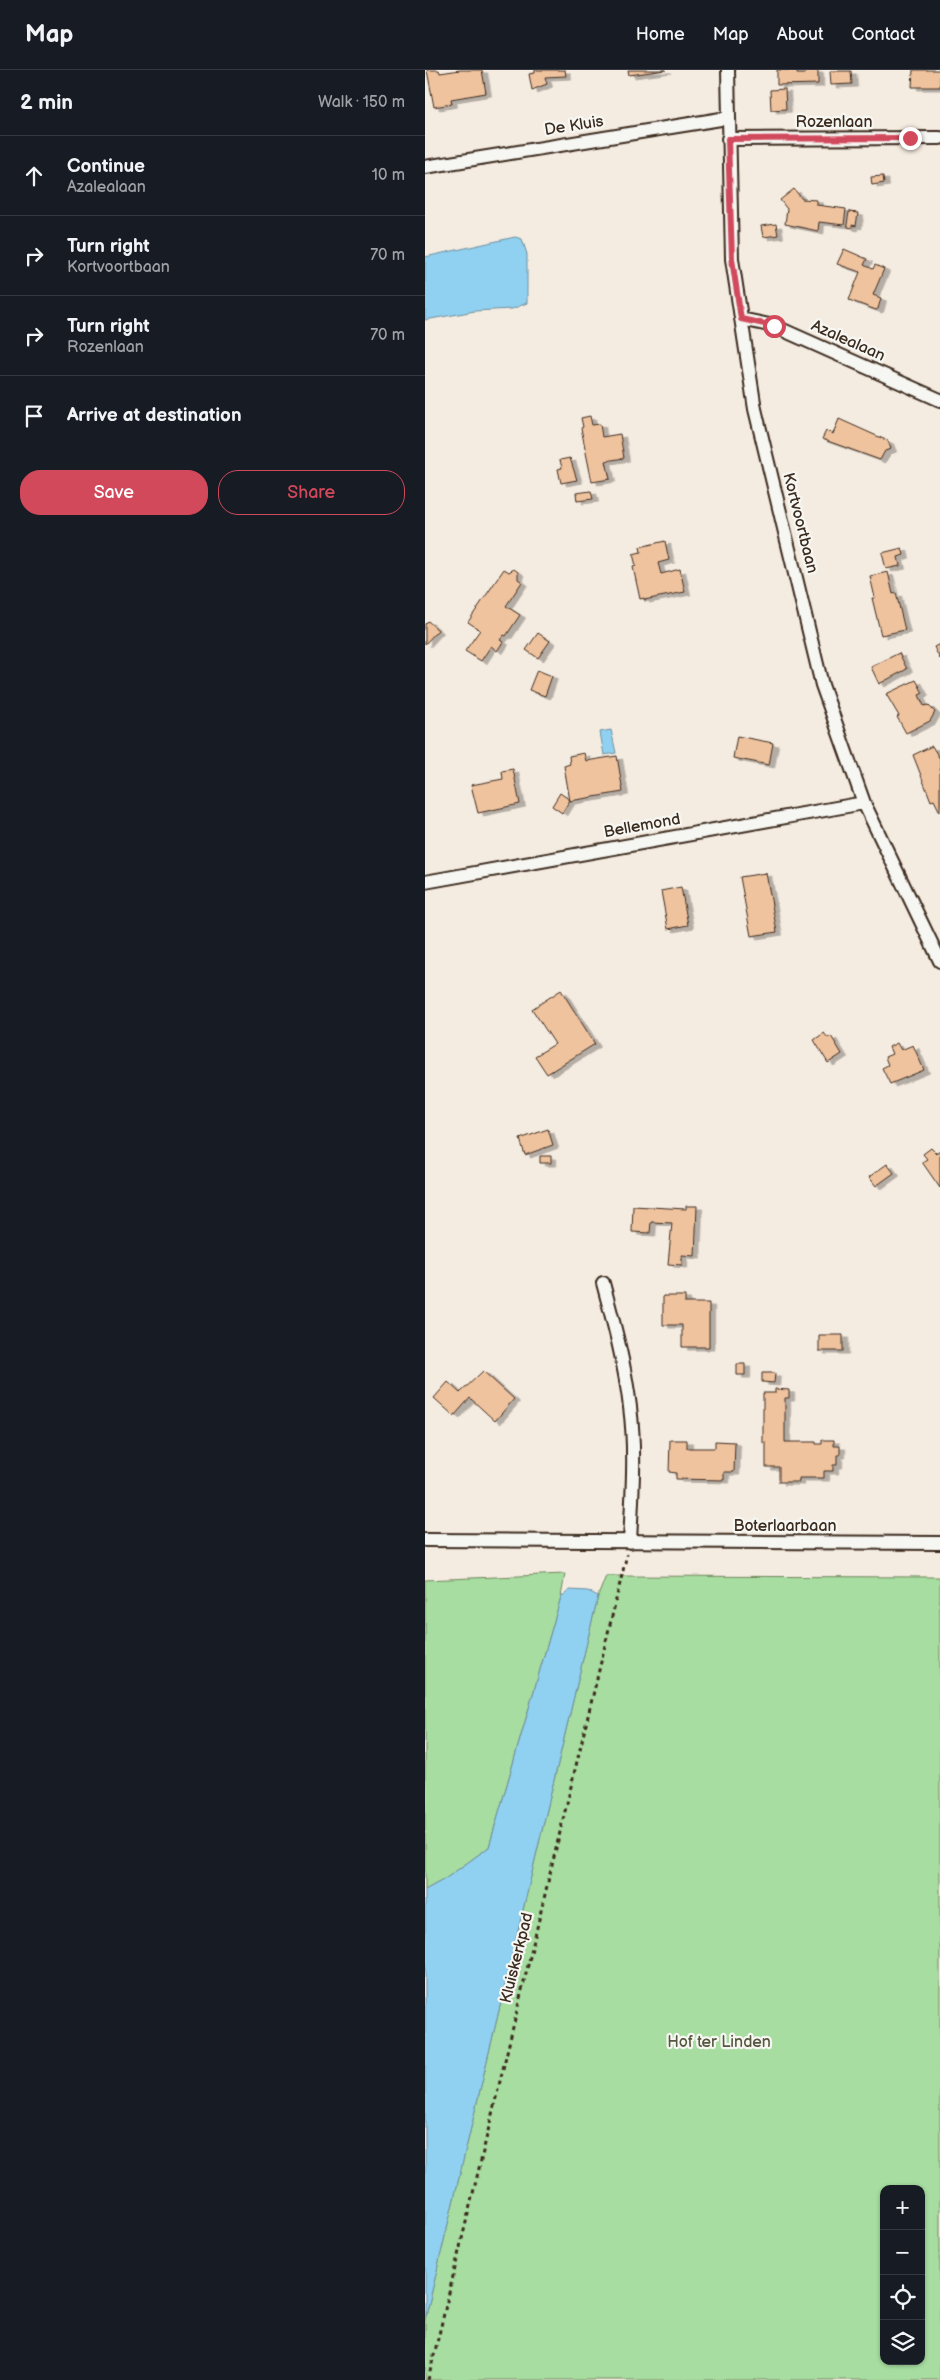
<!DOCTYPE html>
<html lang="en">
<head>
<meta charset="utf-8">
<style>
	body { margin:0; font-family:"Balsamiq Sans",sans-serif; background:#20242c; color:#f1f3f6 }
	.controls { position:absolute; right:15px; bottom:15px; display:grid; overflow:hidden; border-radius:10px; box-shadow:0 1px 4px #0004 }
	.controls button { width:45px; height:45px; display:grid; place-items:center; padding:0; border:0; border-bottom:1px solid #363941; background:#171b24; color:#f1f3f6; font:25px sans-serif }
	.stop { position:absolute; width:15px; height:15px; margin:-11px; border:4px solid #d1495b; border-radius:50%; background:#fff }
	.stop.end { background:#d1495b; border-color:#fff; box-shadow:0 1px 5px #0008 }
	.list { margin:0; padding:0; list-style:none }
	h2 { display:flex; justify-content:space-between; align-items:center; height:65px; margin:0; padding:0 20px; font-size:21px }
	h2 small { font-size:16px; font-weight:400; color:#9ea1a6 }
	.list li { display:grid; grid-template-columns:32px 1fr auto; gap:15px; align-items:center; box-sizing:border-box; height:80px; padding:0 20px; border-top:1px solid #363941 }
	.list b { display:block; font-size:19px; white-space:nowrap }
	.list p { margin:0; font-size:16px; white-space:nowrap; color:#9ea1a6 }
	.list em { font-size:16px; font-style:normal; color:#9ea1a6 }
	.actions { display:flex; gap:10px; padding:15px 20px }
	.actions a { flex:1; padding:11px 0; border:1px solid #d1495b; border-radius:20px; text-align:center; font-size:18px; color:#d1495b }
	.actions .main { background:#d1495b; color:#fff }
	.icon { flex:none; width:28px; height:28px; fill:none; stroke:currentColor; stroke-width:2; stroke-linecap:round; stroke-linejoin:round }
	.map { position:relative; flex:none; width:515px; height:2310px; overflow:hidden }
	header { display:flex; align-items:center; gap:30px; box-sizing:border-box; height:70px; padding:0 25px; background:#171b24; border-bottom:1px solid #363941 }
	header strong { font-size:24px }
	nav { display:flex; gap:28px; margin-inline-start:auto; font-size:18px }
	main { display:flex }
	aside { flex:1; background:#171b24 }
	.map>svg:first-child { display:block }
	.green { fill:#a7dda0; stroke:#71845f; fill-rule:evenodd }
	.water { fill:#90d1f1; stroke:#6e8e9d }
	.building { fill:#f0c39f; stroke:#3b2a1e; filter:url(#shadow) }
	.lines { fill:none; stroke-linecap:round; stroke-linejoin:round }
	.street-casing { stroke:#3b2a1e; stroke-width:16 }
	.path { stroke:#3b2a1e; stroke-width:3; stroke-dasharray:4 4; stroke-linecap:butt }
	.street { stroke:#f6f6f2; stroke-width:12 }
	.route { stroke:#d1495b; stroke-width:6 }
	.labels { text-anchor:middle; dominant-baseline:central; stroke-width:4.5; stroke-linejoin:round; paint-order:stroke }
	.street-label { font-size:16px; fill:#3b2a1e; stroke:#f6f6f2 }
	.park-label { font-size:16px; fill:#56573e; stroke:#f6f6f2 }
</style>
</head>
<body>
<header>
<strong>Map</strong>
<nav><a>Home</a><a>Map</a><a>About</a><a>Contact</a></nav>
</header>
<main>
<aside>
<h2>2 min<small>Walk · 150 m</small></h2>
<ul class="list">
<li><svg class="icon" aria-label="ahead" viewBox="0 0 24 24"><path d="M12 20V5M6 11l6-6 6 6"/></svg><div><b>Continue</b><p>Azalealaan</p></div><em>10 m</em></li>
<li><svg class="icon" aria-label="right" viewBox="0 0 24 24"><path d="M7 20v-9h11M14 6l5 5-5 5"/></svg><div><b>Turn right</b><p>Kortvoortbaan</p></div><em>70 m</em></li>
<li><svg class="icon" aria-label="right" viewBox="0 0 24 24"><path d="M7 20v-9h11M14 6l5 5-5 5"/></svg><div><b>Turn right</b><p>Rozenlaan</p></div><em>70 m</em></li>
<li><svg class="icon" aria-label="arrive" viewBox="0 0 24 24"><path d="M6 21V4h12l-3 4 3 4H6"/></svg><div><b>Arrive at destination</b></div></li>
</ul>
<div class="actions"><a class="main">Save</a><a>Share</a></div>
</aside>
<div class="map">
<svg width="515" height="2310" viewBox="0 0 515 2310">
	<defs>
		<filter id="shadow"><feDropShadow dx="5.5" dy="3" stdDeviation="0" flood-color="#0004"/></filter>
	</defs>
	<rect width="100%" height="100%" fill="#f5ece1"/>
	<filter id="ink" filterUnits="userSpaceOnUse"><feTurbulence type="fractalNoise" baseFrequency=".02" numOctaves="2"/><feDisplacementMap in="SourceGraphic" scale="10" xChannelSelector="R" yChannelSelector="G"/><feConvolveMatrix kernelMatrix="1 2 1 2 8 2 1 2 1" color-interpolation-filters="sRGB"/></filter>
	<g filter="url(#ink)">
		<path class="green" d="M140 1504 136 1527 64 1777 20 1809 0 1820V1510Z
			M181 1506 515 1507V2310H0V2250L173 1526ZM459 2119H496V2291H459Z"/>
		<path class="water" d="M90 167 97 169 102 184V233L87 239 50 241 0 250V187Z
			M186 660 191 683 179 685 175 662Z
			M145 1520 163 1521 173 1526 0 2250V1820L20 1809 64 1777 136 1527Z"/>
		<path class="building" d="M2 0H14L15 3 35 0H57L61 23 26 29 27 34 9 37Z
			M110 0H140L141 6 120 7 122 14 107 20 104 4 110 3Z
			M203 0H241L204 5Z
			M352 0H372V4H380V0H393V14L352 15Z
			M488 0H515V17H487Z
			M405 1H426L427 14 406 15Z
			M360 19 361 39 346 40 345 20Z
			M458 106 459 113 447 115 446 107Z
			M369 119 377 129 392 130V135L421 139 419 155 394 152 393 161 360 154 362 139 355 130Z
			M424 142 433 143 431 156 427 155V158L423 157 422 154Z
			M351 154 353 165 338 167 336 156Z
			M419 179 442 189 439 195 448 199 450 195 459 199 448 225 456 228 453 239 451 240 424 230 435 202 412 194Z
			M165 346 167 355 175 354 177 367 195 364 199 388 181 391 185 409 167 412 156 358 158 357 156 348Z
			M414 349 463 371 466 379 460 381 455 390 397 369 401 361 408 364Z
			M145 388 152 410 136 413 133 399 137 398 135 390Z
			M166 421 168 429 152 431 151 423Z
			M240 471 244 490 233 493 236 504 255 499 260 522 219 530V528L215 529 208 497 211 496 208 484 216 482 215 477Z
			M477 478 479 485 473 487 475 496 461 499 457 483Z
			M79 499 84 502 89 499 93 502V509L97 512 81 536 95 545 81 566 79 565 75 570 78 572 72 581 66 576 56 591 40 581 55 560 43 552Z
			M463 502 468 524 471 523 480 560 456 565 447 528H450L445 506Z
			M3 551 13 560 0 574V554Z
			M113 563 125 571 113 588 101 580Z
			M515 574V589L509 577Z
			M474 583 482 599 454 614 446 597Z
			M112 600 127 606 120 626 104 620Z
			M491 610 498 623 494 625 499 636 503 635 510 642 505 651 481 663 472 647 474 646 461 624Z
			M312 666 348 673 344 695 308 688Z
			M507 676 515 689V742L509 730 506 731 488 685Z
			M159 683 161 691 192 686 198 722 145 731 139 696 145 694 144 686Z
			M88 699 95 734 53 743 46 715 78 709 77 701Z
			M135 723 145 730 137 743 127 736Z
			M341 803 352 862 326 866 315 807Z
			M256 817 263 855 243 859 236 821Z
			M136 920 170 974 122 1004 110 986 130 974 107 939Z
			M399 963 403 968 406 966 417 984 403 993 389 970Z
			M472 973 476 980 488 975 499 1000 465 1014 457 998 463 995 460 987 467 984 464 977Z
			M123 1059 128 1075 100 1085 95 1069Z
			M506 1078 511 1083 515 1080V1118L497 1092 502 1089 498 1084Z
			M115 1086H126V1093H115Z
			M462 1094 469 1103 451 1116 444 1107Z
			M208 1136 261 1139V1136H272L270 1186 257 1185V1195L243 1194 247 1153 226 1152 225 1163 207 1162Z
			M238 1226H260V1233H284V1277H257V1255H238Z
			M394 1265H418V1281H394Z
			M312 1294H320V1305H312Z
			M58 1301 89 1329 70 1351 45 1328 29 1346 9 1328 23 1312 35 1323Z
			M337 1303H350L349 1313 337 1312Z
			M350 1319 364 1320V1328H360V1372H391V1374H397V1370H409V1376H415V1385H412V1395H408V1401H399V1408H374V1412H354V1397H341V1373H338V1323H350Z
			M245 1370H262V1378H290V1371L310 1372 309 1402H299V1410L251 1409V1403L244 1402Z"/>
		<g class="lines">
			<g class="street-casing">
				<path id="street" d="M303 0 307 189 330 339 397 615 439 733 515 891
					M303 69 515 68
					M0 97 302 48
					M316 249 349 256 515 330
					M0 812 439 733
					M178 1213C189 1254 200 1295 205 1337 211 1382 207 1427 205 1472
					M0 1470 515 1473"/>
			</g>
			<path class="path" d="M3 2310 202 1484"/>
			<use href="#street" class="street"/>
		</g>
	</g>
	<g class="lines" filter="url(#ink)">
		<path class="route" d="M349 256 316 249 307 189 303 69 485 68"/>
	</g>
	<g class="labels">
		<g class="street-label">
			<text x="409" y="52">Rozenlaan</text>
			<text transform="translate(149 56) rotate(-9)">De Kluis</text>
			<text transform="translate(423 271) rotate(24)">Azalealaan</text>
			<text transform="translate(375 453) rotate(76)">Kortvoortbaan</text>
			<text transform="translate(217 756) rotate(-10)">Bellemond</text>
			<text x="360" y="1456">Boterlaarbaan</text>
			<text transform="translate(92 1888) rotate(-76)">Kluiskerkpad</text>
		</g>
		<g class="park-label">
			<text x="294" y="1972">Hof ter Linden</text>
		</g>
	</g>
</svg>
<div class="controls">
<button>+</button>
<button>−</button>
<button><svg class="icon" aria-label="locate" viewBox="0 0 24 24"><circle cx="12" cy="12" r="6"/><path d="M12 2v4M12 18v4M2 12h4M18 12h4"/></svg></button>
<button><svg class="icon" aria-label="layers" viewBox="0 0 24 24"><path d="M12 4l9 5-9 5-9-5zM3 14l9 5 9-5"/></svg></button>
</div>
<div class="stop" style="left:349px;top:256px"></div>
<div class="stop end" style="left:485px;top:68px"></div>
</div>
</main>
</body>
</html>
